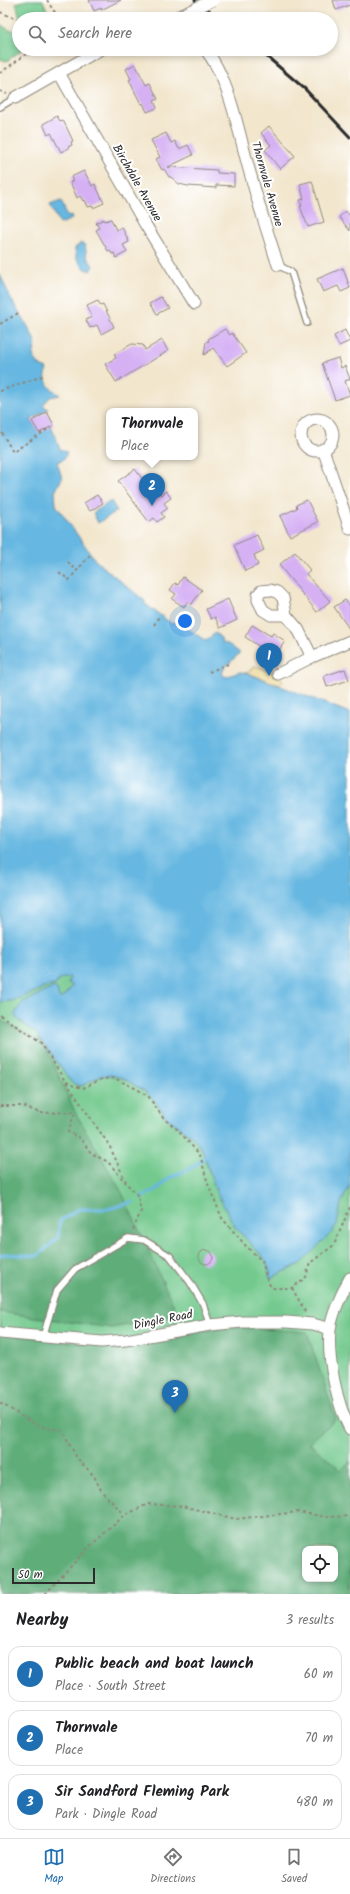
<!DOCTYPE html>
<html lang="en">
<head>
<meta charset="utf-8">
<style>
	body { margin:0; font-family:Kalam,sans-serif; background:#f2f2f2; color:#202124 }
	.controls { position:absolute; right:12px; bottom:12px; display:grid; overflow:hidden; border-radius:8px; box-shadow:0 2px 6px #0003 }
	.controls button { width:36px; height:36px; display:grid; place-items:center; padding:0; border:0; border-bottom:1px solid #e0e0e0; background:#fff; color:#202124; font:20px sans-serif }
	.scale { position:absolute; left:12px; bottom:10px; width:83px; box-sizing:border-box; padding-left:4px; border:2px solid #2b2b2b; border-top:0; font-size:11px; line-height:14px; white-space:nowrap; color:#2b2b2b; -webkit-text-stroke:3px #fff; paint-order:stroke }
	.you { position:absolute; left:185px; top:621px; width:14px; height:14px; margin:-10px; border:3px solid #fff; border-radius:50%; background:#1a73e8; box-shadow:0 0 0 6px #1a73e833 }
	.badge { display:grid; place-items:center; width:26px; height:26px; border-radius:50%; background:#1f6fb2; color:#fff; font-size:13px; font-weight:700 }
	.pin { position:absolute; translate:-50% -33px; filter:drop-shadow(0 1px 2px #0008) }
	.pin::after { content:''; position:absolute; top:21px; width:14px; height:12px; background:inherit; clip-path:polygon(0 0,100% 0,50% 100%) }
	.popup { position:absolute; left:106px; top:408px; width:92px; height:52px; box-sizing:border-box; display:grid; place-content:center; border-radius:8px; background:#fff; filter:drop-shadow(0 1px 3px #0005); font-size:13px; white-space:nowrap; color:#757577 }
	.popup b { font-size:15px; color:#202124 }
	.popup::after { content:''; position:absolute; left:50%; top:100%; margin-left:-8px; border:8px solid transparent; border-top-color:#fff }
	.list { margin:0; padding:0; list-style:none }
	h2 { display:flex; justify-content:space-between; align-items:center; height:52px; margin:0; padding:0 16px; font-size:17px }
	h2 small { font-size:13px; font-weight:400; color:#757577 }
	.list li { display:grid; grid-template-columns:26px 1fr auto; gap:12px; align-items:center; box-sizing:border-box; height:56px; margin:0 8px 8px; padding:0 8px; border:1px solid #e0e0e0; border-radius:12px }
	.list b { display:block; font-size:15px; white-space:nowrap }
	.list p { margin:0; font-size:13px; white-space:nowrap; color:#757577 }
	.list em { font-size:13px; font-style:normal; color:#757577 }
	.icon { flex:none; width:22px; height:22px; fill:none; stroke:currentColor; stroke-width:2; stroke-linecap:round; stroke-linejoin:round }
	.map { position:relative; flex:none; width:350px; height:1594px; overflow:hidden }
	.search { position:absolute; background:#fff; box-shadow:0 2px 6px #0003; left:12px; right:12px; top:12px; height:44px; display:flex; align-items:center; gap:10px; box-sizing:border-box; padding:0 14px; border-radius:22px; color:#757577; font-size:15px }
	.sheet { height:244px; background:#fff }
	nav { display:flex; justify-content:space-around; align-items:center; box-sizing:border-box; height:56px; border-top:1px solid #e0e0e0; background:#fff; font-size:11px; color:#757577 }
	nav a { display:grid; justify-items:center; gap:2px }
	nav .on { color:#1f6fb2 }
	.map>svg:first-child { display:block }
	.green { fill:#73c98e; stroke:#4f7a5c; fill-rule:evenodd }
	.forest { fill:#5ead79; stroke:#446c52; fill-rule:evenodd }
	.sand { fill:#eeda9e; stroke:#8c8264 }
	.water { fill:#66b7e1; stroke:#487186 }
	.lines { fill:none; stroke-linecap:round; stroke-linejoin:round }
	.stream { stroke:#66b7e1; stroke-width:3.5 }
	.building { fill:#d5b1f4 }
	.service-casing { stroke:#8e887c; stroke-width:8 }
	.minor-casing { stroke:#8e887c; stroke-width:13 }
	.path { stroke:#8e887c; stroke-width:2; stroke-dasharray:3 3; stroke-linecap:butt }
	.service { stroke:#fff; stroke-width:5.5 }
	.minor { stroke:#fff; stroke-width:11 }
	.rail { stroke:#2b2b2b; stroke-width:3 }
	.minor-bridge-casing { stroke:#8e887c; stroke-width:13; stroke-linecap:butt }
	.minor-bridge { stroke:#fff; stroke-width:11 }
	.labels { text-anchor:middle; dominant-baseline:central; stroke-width:4; stroke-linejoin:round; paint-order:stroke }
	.street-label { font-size:12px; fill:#2b2b2b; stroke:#fff }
</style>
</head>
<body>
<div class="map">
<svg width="350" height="1594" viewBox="0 0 350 1594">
	<rect width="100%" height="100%" fill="#fff"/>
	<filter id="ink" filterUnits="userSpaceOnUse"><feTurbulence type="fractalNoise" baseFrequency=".025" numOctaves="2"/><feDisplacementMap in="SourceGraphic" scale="8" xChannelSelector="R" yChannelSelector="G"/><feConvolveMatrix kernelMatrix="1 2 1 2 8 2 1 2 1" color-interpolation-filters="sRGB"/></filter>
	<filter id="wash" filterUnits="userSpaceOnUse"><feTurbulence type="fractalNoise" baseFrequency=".012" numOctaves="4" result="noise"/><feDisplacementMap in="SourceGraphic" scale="16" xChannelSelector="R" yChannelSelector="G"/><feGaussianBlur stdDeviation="0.9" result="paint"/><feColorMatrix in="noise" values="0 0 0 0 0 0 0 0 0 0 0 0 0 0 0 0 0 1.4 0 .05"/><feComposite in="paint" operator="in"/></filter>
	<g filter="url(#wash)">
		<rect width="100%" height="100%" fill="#f2e6cd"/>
		<path class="green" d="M27 0H43L47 10 20 18 16 3Z
			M0 24 9 30 19 31V49H23L7 61 0 59Z
			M67 976 71 978 68 983 73 985 62 998H59L57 989 54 987C39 995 23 998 15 1014L18 1020 36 1033 72 1083 81 1086 101 1076 110 1075 123 1078 146 1092 156 1102 167 1118 192 1136 202 1149 215 1189 225 1208 236 1228 266 1260 269 1270V1276L271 1278 300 1264 332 1232 337 1224 341 1203 350 1185V1594H0V1002C23 1002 36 988 55 985L60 979ZM305 1549H335V1579H305Z"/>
		<path class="forest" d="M0 1020 44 1043 75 1112 122 1193 178 1315 112 1328 0 1312Z
			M234 1327 307 1332 336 1419 309 1443 341 1470 350 1461V1594H0V1334L92 1344 127 1346 196 1332ZM305 1549H335V1579H305Z"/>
		<path class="sand" d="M255 666 278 674 283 681 280 685 247 673Z"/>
		<path class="water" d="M61 201 68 217 71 216 72 219 60 224 50 205Z
			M81 243 85 245 87 257 93 266 90 271C80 267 75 258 75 248Z
			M0 274 10 297 30 330 36 344 33 356 40 366 47 369C43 382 49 388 60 395L50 397 43 405 48 409 31 420 39 432 51 426 60 449 67 452 64 459 57 462 62 478 55 492 56 505 96 561 145 601 144 603 172 624 175 621 179 623 206 641 215 633 221 638 222 643 228 644 240 653 225 667 222 673 225 677 240 672 247 673 350 713V1185L341 1203 337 1224 332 1232 300 1264 271 1278H270L269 1270 266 1260 236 1228 225 1208 217 1193 202 1149 192 1136 167 1118 156 1102 146 1092 123 1078 110 1075 101 1076 81 1086 72 1083 36 1033 16 1018 15 1014 22 1003 54 987 57 989 59 998H62L73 986 68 983 70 977 60 979 55 985C35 988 23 1002 0 1002Z
			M111 501 117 511 98 523 93 513Z"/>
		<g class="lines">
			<path class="stream" d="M142 1197 157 1189 169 1178 193 1167 205 1157
				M0 1256 5 1254 37 1256 58 1238 60 1221 79 1209H108L133 1202"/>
		</g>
		<g id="blocks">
			<path class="building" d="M89 0H121L101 10V8L94 11Z
				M333 0H350V5L336 10Z
				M135 64 146 85 150 83 158 99 154 101 157 108 147 112 143 103 141 104 129 80 131 79 126 69Z
				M57 116 60 121 63 120 73 141 71 142 72 145 68 147 69 148 61 152 51 133 48 135 43 124Z
				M269 126 295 156 280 169 265 150 271 145 261 133Z
				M166 133 171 143 175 141 179 149 188 145 193 155 168 167 217 170V173L234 174V186L216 185V188L188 186 179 184 171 177H169L164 169 162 170 156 159 160 157 151 140Z
				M84 171 92 186 95 184 104 203 93 208 92 206 88 207 85 200 83 201 80 196 77 198 70 182 73 181 71 177Z
				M312 181 324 222 308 227 300 206H302L300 200 304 199 300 184Z
				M346 211 350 216V231L339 217Z
				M104 219 105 221 111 219 116 230 122 227 129 242 123 245 127 252 116 258 114 253 112 254 110 250 108 251 96 230 99 228 96 223Z
				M343 268 350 288 341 292 338 286 323 292 317 279Z
				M161 297 168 308 157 314 150 303Z
				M98 300 101 305 103 304 114 327 101 334 97 325 90 328 86 320 92 317 87 305Z
				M225 329 230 335 232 333 246 353 227 366 213 348 204 355 206 342 209 341 208 339Z
				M345 330 350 341 339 346 334 336Z
				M162 340 168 351 116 382 105 364 116 358 114 354 132 344 143 345 145 350Z
				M338 358 341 368 345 366 350 379 345 381 350 395 335 400 322 363Z
				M47 412 54 425 39 433 32 421Z
				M135 469 149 488 154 485 161 495 166 491 171 498 164 503 168 508 161 513 164 517 157 522 154 518 149 522 118 481Z
				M97 495 103 503 90 511 84 503Z
				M307 500 318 522 290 536 280 516 297 508 296 505Z
				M257 535 264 550 254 555 258 565 245 571 234 545Z
				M295 552 310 570 306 574 330 601 317 612 279 565Z
				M183 577 202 590 191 605 187 602 184 607 172 599 176 594 170 590 175 583 178 585Z
				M228 599 237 620 220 628 215 617 211 619 206 609Z
				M345 600 350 606V630L334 607Z
				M252 625 271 636 273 633 285 641 278 652 271 648 268 652 245 637Z
				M345 669 349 680 327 687 324 676Z
				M199 1257a7 7 0 1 1 14 0a7 7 0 1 1-14 0Z"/>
		</g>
	</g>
	<g filter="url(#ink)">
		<use href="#blocks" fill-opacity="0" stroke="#8e887c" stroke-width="1"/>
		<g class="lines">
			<g class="service-casing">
				<path id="service" d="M0 107 15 98
					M278 265 291 272 307 323
					M43 1337 57 1290 75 1269 128 1238 144 1240 170 1256 190 1282 203 1304 210 1325"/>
			</g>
			<g class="minor-casing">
				<path id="minor" d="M172 19 184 14
					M205 49C229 78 238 129 248 166 257 199 267 232 278 265
					M59 73 145 224 194 304
					M15 98 101 49
					M301 435a16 16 0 1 1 32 0a16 16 0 1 1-32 0Z
					M323 449 350 529
					M286 615H271L263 610 258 600V595L261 591 270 590 277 592 283 598 286 615 298 629 312 657
					M278 674 312 657 350 641
					M350 1278C342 1293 332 1313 330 1330 327 1358 337 1405 350 1429
					M0 1333 102 1342 126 1340 210 1325 242 1322H286L313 1324 330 1329"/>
			</g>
			<path class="path" d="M47 0 53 10 61 19
				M0 12 19 20
				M0 73 33 49
				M0 91 7 94
				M0 324 20 312
				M0 391 45 375
				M2 433 13 452 51 427
				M68 562 77 571
				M59 572 69 580 90 555
				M154 625 160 615
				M209 672 228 664
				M0 1015 41 1043 65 1081 74 1086 83 1088 102 1079 114 1078 137 1089 149 1097 163 1118 177 1129 200 1155 208 1184 222 1218 246 1246 262 1261 268 1282 272 1288H292L306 1277 310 1263 334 1245 350 1207
				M66 1082 109 1145 127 1184 138 1196 141 1211 133 1230
				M0 1106H23L40 1113 75 1112 68 1132 80 1138 91 1153 108 1162 126 1183
				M292 1288 306 1313
				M0 1403C15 1411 29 1423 46 1428 51 1429 57 1429 62 1430L77 1458 94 1476 102 1492 124 1514
				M45 1594 89 1547 125 1515 148 1504 182 1506 236 1519 298 1512 326 1517 350 1516"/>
			<use href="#service" class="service"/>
			<use href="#minor" class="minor"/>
			<path class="rail" d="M195 0 220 19
				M258 49 305 89 350 137"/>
			<g class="minor-bridge-casing">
				<path id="minor-bridge" d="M184 14 213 0"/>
			</g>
			<use href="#minor-bridge" class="minor-bridge"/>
		</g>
	</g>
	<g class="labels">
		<g class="street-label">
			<text transform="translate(137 183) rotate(60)">Birchdale Avenue</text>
			<text transform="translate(267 184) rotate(74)">Thornvale Avenue</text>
			<text transform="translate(163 1320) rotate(-11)">Dingle Road</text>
		</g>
	</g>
</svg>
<div class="controls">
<button><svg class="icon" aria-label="locate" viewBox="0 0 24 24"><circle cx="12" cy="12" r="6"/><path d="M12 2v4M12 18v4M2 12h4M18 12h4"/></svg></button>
</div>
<div class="scale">50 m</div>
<div class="you"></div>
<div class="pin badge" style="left:269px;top:676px">1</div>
<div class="pin badge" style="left:152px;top:506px">2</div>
<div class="popup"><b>Thornvale</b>Place</div>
<div class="pin badge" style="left:175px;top:1413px">3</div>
<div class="search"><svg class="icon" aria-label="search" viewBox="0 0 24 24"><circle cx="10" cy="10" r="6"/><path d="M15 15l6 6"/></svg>Search here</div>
</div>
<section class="sheet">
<h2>Nearby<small>3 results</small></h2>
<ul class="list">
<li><span class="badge">1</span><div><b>Public beach and boat launch</b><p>Place · South Street</p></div><em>60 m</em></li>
<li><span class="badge">2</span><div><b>Thornvale</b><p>Place</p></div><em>70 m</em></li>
<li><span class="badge">3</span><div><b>Sir Sandford Fleming Park</b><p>Park · Dingle Road</p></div><em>480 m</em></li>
</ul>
</section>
<nav>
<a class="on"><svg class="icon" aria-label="map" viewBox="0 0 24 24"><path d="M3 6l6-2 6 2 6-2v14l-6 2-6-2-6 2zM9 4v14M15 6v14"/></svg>Map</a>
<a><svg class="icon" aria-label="directions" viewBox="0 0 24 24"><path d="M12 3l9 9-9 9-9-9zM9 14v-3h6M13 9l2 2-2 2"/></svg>Directions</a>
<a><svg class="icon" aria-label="saved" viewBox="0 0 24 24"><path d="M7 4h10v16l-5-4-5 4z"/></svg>Saved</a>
</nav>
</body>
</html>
